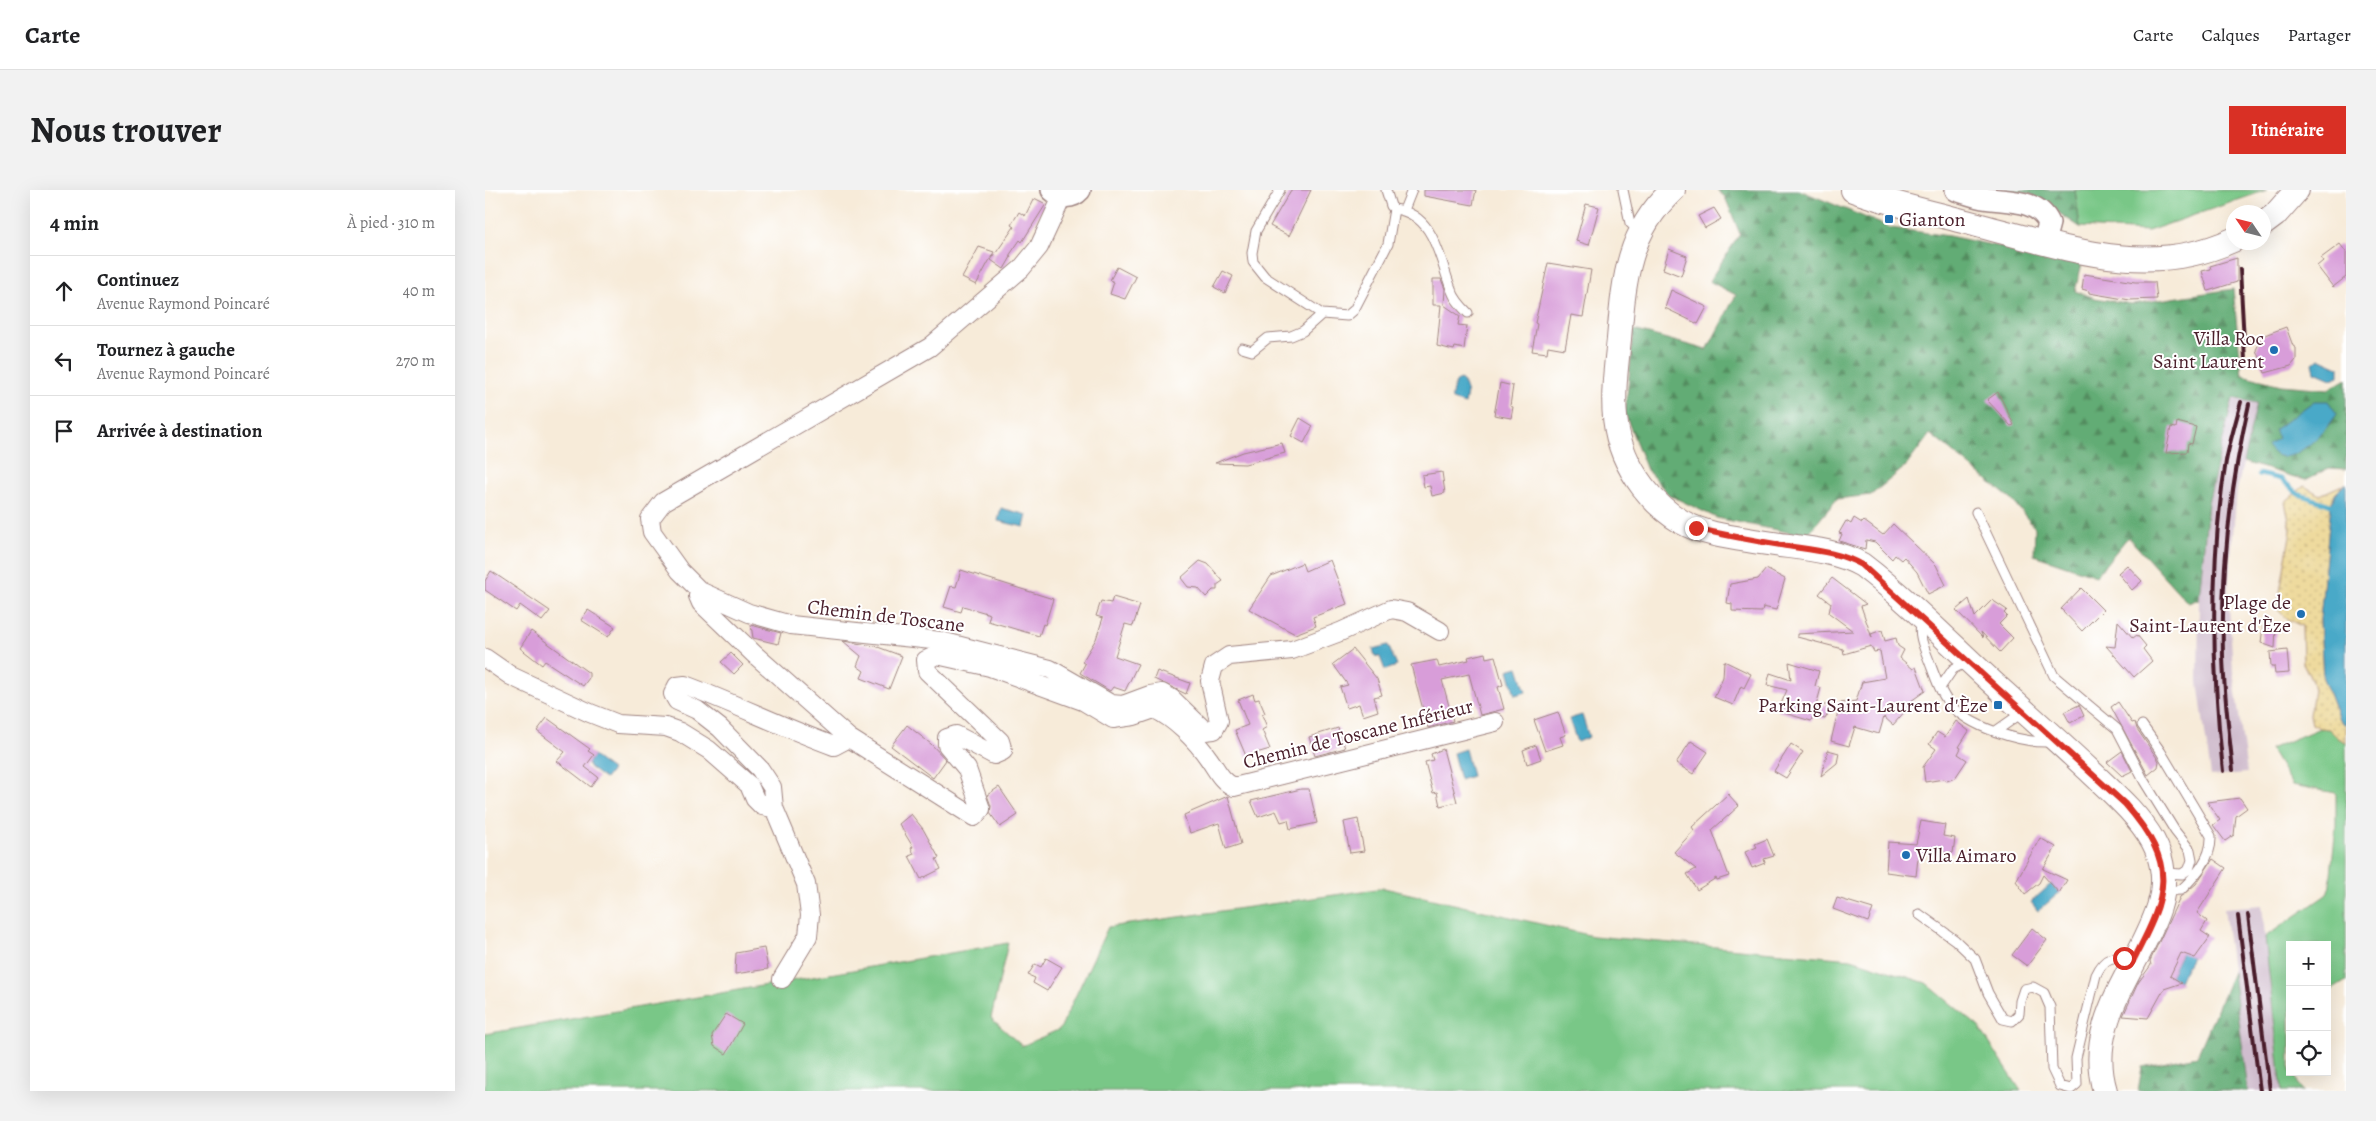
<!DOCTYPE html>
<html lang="fr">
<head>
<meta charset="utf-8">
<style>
	body { margin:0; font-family:Alegreya,serif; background:#f2f2f2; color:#202124 }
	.controls { position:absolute; right:15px; bottom:15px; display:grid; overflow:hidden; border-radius:0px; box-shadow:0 5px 20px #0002 }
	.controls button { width:45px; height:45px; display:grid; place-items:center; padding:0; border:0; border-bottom:1px solid #e0e0e0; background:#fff; color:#202124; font:25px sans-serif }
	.compass { position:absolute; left:1741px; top:15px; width:45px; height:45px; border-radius:50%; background:#fff; box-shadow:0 5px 20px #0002; rotate:305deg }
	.stop { position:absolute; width:15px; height:15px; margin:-11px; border:4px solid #d93025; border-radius:50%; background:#fff }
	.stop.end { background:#d93025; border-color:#fff; box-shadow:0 1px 5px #0008 }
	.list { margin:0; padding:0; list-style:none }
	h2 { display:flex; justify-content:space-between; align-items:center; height:65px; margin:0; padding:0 20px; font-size:21px }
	h2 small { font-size:16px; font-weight:400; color:#757577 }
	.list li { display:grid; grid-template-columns:32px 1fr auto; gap:15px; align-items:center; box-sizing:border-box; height:70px; padding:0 20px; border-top:1px solid #e0e0e0 }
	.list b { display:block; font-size:19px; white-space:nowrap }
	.list p { margin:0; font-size:16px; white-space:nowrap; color:#757577 }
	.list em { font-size:16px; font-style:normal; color:#757577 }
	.icon { flex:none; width:28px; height:28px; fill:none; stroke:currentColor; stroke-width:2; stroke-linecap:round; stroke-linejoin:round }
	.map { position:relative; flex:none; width:1861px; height:901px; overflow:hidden; border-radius:0px }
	header { display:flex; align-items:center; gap:30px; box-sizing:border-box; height:70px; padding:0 25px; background:#fff; border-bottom:1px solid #e0e0e0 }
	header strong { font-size:24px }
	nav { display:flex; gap:28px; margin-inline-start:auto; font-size:18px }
	.intro { display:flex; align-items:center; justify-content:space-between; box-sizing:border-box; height:120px; padding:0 30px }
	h1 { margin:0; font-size:35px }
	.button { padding:12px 22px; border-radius:0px; background:#d93025; color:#fff; font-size:18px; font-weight:700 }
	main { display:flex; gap:30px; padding:0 30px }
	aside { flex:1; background:#fff; border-radius:0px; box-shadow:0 5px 20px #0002 }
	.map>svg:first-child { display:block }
	.industrial { fill:#d0bdce }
	.green { fill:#79c787; stroke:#627359 }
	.forest { fill:url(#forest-firs); stroke:#566650 }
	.sand { fill:url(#sand-dots); stroke:#9c7c64 }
	.water { fill:#49a9c8; stroke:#4a647a }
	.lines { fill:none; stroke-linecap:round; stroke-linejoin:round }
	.stream { stroke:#49a9c8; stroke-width:4.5 }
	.building { fill:#d89dd9 }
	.service-casing { stroke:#a08582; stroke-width:11 }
	.minor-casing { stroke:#a08582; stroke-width:20 }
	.tertiary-casing { stroke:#a08582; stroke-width:24 }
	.secondary-casing { stroke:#a08582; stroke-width:26 }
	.service { stroke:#fff; stroke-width:9 }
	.minor { stroke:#fff; stroke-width:18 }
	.tertiary { stroke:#fff; stroke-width:21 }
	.secondary { stroke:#fff; stroke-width:24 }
	.rail { stroke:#4a1f2b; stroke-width:4 }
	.route { stroke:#d93025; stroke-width:6 }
	.poi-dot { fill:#1f6fb2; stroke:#fff; stroke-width:2 }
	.labels { text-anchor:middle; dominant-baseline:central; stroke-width:4; stroke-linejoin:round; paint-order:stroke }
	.poi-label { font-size:20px; fill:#4a1f2b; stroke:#fff; text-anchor:end }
	.street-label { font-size:20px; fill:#4a1f2b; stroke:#fff }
</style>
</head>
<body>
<header>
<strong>Carte</strong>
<nav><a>Carte</a><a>Calques</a><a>Partager</a></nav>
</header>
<div class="intro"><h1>Nous trouver</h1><a class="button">Itinéraire</a></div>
<main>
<aside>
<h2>4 min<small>À pied · 310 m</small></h2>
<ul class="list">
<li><svg class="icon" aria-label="ahead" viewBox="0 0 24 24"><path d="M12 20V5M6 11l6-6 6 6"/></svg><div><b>Continuez</b><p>Avenue Raymond Poincaré</p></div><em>40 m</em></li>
<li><svg class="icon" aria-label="left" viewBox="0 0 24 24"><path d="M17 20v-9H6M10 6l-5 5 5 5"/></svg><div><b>Tournez à gauche</b><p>Avenue Raymond Poincaré</p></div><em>270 m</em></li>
<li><svg class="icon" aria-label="arrive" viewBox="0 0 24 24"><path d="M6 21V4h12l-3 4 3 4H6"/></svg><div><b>Arrivée à destination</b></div></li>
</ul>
</aside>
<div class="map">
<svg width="1861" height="901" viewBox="0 0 1861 901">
	<defs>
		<pattern id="forest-firs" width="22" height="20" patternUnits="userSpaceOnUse" patternTransform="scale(1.25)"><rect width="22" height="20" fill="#62ac74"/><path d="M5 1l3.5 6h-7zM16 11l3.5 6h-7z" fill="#538b5f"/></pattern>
		<pattern id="sand-dots" width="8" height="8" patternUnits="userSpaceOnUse" patternTransform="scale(1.25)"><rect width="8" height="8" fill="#eeda9e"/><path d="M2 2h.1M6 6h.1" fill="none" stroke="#cebb88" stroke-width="1.8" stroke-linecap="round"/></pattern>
	</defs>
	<rect width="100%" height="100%" fill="#fff"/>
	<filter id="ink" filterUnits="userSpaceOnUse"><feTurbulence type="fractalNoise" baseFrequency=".02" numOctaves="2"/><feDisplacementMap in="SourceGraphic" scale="10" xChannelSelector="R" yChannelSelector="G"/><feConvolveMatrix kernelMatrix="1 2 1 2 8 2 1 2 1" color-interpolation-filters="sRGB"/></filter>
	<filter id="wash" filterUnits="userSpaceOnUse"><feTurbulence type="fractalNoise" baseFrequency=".0096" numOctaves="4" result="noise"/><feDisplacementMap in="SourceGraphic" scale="20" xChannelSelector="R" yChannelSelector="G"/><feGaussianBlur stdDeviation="1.12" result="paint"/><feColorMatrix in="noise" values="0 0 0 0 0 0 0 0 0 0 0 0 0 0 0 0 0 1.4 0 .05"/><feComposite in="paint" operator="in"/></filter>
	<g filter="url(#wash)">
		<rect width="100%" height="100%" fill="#f7ebd9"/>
		<path class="industrial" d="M1748 208 1772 213 1752 300 1743 399 1748 481 1762 583 1726 586 1713 492 1714 409 1723 313Z
			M1777 715 1780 747 1797 901H1763L1739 718Z"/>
		<path class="green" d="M1590 0H1782L1663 41 1595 37Z
			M1835 538 1844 539 1853 548 1861 552V791L1842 803V755H1805V882H1809L1814 896 1819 901H1797L1780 747 1844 703 1851 636V603L1807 595 1785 559Z
			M899 698 1108 746 1366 769 1441 793 1494 837 1536 901H0V844L523 753 506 828 537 856 575 839 623 737Z"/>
		<path class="forest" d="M1232 0H1314L1406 38 1464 46 1597 74 1590 101 1610 108 1647 114 1748 99 1757 185 1796 195 1844 199 1861 189V279L1844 278 1820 290 1758 272 1772 213 1748 208 1723 313 1714 409 1703 413 1643 347 1611 386 1549 365 1550 338 1527 310 1445 244 1421 276 1386 305 1352 309 1321 346 1232 328 1184 305 1162 280 1140 224 1149 140 1222 160 1251 105 1224 91 1255 44 1240 7Z
			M1520 0H1590L1595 37 1545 4Z
			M1748 782 1763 901H1653L1657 877 1712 866Z"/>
		<path class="sand" d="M1857 295 1846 315 1835 430 1838 488 1853 527 1861 536V552L1853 548 1844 539 1835 538 1827 534 1825 525 1829 500 1827 491 1818 473 1817 436 1802 429 1792 419 1806 340 1800 312 1819 296 1835 305Z"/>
		<path class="water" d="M1834 168 1854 177V186L1846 189 1830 182 1828 173Z
			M975 189 978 191 982 203 980 214 967 210C966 205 969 192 975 189Z
			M1829 211H1843L1852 224C1843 238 1813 272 1794 266 1789 265 1785 259 1782 256L1793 248 1789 240Z
			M1861 293V536L1853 527 1838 488 1835 430 1846 315 1850 304Z
			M516 318 542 325 539 337 513 331Z
			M903 455 912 476 900 480 895 467 890 466 888 459Z
			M1033 477 1041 502 1030 505 1023 480Z
			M1097 525 1104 547 1092 552 1084 529Z
			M980 559 987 586 975 590 968 563Z
			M108 566 127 580 120 589 104 577 103 573Z
			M1566 694 1574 703 1553 721 1546 712Z
			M1697 762 1707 767 1694 791 1685 786Z"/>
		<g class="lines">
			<path class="stream" d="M1774 284 1796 289 1813 304 1846 315"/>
		</g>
		<g id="blocks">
			<path class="building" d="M806 0H826L804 46 785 36Z
				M939 0H991L988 15 939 6Z
				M549 8 561 14 537 52 535 50 524 66 526 67 519 79 506 70 529 37 526 35 534 22 540 26Z
				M1101 14 1114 17 1104 55 1091 51Z
				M1229 18 1236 29 1220 38 1213 26Z
				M1855 54 1861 62V87L1848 97 1832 76 1838 71 1836 68Z
				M494 57 509 62 491 95 477 88Z
				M1184 59 1202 66 1196 86 1178 79Z
				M1752 68V92L1723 101 1717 81 1726 79 1725 76Z
				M1063 73 1106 80 1098 127 1086 125 1080 159 1063 156 1062 163 1047 161 1052 134 1050 133Z
				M632 77 651 87 640 109 625 104 629 92 625 90Z
				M738 81 748 86 740 103 729 97Z
				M1599 84 1650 92H1670L1672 109 1645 110 1604 103V101L1597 99Z
				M948 89H956L960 99 959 115 975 126 973 135 982 136 979 159 970 157 969 160 952 156 956 115H948Z
				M1186 100 1222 117 1213 134 1180 118Z
				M1801 137 1808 156 1811 158V170L1806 176 1780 183 1771 160 1777 146Z
				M1015 193 1028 196 1025 216 1028 217 1026 228 1009 225Z
				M1513 202 1529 235 1526 236 1502 210Z
				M815 228 828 236 819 253 806 246Z
				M1692 232 1711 237 1707 254 1703 253 1702 262 1681 263 1686 237 1691 238Z
				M797 253 800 263 760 274 730 273 758 262Z
				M957 282 960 303 947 306 945 296 939 297 937 285Z
				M1369 328 1377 333 1379 331 1398 345 1408 334 1451 375 1461 395 1443 404 1432 382 1419 367 1416 370 1410 365 1407 369 1390 352 1381 350 1380 359 1354 351 1357 344 1354 343 1361 331 1366 334Z
				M845 370 862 414 828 427 831 436 810 444 764 419 786 386 817 373 820 381Z
				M715 371 723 374 738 391 732 395V400H728L721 407 713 398 703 397 696 388Z
				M1642 375 1657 391 1647 400 1633 383Z
				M1281 379 1300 389 1291 420 1278 417 1277 422 1247 421V414L1242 413 1245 394 1273 389Z
				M476 380 568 409 560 435 558 434 554 446 503 431 505 424 478 416 476 422 459 417 466 396 471 397Z
				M6 381 65 421 57 431 35 415 31 421 0 400V391Z
				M1347 388 1381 414 1376 416 1387 448 1386 444 1397 440 1400 451 1411 448 1413 456 1419 460 1415 468 1428 479 1431 477 1440 501 1426 511 1428 512 1408 535 1399 527 1394 544 1370 537 1364 556 1346 551 1355 513 1371 511 1377 492 1400 488 1395 461 1389 462 1386 456 1359 464 1358 459 1312 447V444L1368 441 1344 423 1346 413 1334 404Z
				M1596 398 1618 420 1597 441 1576 419Z
				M628 407 655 415 648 436 640 434 630 466 653 474 640 501 628 497 625 501 595 483 600 474 597 472 611 449 618 428 611 426 616 411 626 413Z
				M1484 409 1490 427 1507 410 1522 420 1519 423 1522 426 1514 434 1528 448 1515 462 1496 442 1498 448 1471 420Z
				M103 420 130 437 123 447 96 430Z
				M1633 431 1648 448 1652 445 1661 456 1658 459 1667 471 1649 487 1621 456 1630 457Z
				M266 435 296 443 293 454 268 448Z
				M1778 436H1791L1790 458 1776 453Z
				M46 441 104 483V488L98 496 60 471 57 475 35 458Z
				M358 451 390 456 417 466 404 499 376 488 379 481 372 476 376 466Z
				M868 459 892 489 897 505 889 507 893 521 878 526 874 514 862 518 855 497 863 495 848 474Z
				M1802 460 1804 483 1790 484 1789 476H1786L1785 462Z
				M246 463 258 475 249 484 236 472Z
				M1000 463 1001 468 1010 466 1018 495 1013 497 1019 519 995 525 984 484 957 490 968 531 943 538 926 475 952 470 954 477 984 470 983 467Z
				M1239 471 1266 484 1259 498 1256 496 1248 515 1229 507 1238 487Z
				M1304 472 1334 481 1330 496 1336 498 1331 516 1349 514 1340 529 1328 526 1326 531 1293 521 1302 500 1282 495 1285 483 1306 490Z
				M672 481 705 493 701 504 669 489Z
				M768 504 770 510 774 509 780 523 777 525 782 537 777 540 785 559 761 566 750 540 763 535 753 510Z
				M1633 512 1647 533 1650 532 1652 539 1674 571 1673 577 1663 585 1626 517Z
				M1594 515 1599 526 1585 533 1579 522Z
				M1073 522 1081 545 1075 547 1078 555 1060 561 1049 530Z
				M62 528 105 559 103 561 109 565 100 577 113 587 106 597 72 571 80 562 52 541Z
				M1471 531 1484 541 1474 557 1476 558 1473 564 1482 570 1470 588 1462 591 1459 589 1440 592 1438 577 1451 559 1444 554 1452 542 1460 547Z
				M422 535 446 554 461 570 448 588 406 556Z
				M853 538 860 558 830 566 824 547Z
				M1206 551 1223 562 1208 584 1191 573Z
				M1306 554 1318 562 1301 588 1289 581Z
				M1051 555 1056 569 1042 574 1038 560Z
				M958 559 972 612 955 616 952 602 948 603 940 572 948 570 946 564Z
				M1343 560 1354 563 1352 573 1336 586Z
				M1637 561 1647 581 1637 586 1622 572Z
				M514 597 533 625 515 637 505 623 506 616 502 605Z
				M816 599H824L832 633 805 639 803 630 796 632 791 621 773 627 766 611Z
				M1243 604 1254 616 1227 640 1244 686 1232 690 1231 688 1212 700 1202 684 1211 679 1189 662 1209 640 1207 637Z
				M743 606 756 654 741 659 734 633 705 643 699 625Z
				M1755 608 1762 618 1751 626 1749 645 1740 651 1728 635 1735 630 1722 612Z
				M426 624 438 639 454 668 451 669 456 679 436 689 424 666 429 664 426 658 428 657 414 634Z
				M873 629 879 661 865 663 859 632Z
				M1436 631 1460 635 1458 646 1470 648 1468 663 1440 662 1439 668H1433L1431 686 1401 682 1403 652 1431 654Z
				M1555 648 1571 657 1558 679 1582 690 1574 703 1558 685 1554 693 1540 704 1531 691Z
				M1282 649 1289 666 1279 669 1280 673 1267 678 1260 662 1272 657 1270 654Z
				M1728 669 1741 678 1712 723 1722 731 1716 741 1725 747 1710 768 1696 763 1685 786 1697 793 1679 799 1663 828 1638 826 1653 793 1666 775 1665 771 1695 707 1711 694Z
				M1352 708 1388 719 1383 732 1348 719Z
				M1547 738 1562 750 1542 776 1527 765Z
				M279 758 283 779 250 784 251 763Z
				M561 768 577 777 562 801 548 793 550 788 543 785 550 774 556 777Z
				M241 824 258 834 241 864 229 856 227 845Z"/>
		</g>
	</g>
	<g filter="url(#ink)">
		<use href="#blocks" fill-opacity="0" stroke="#a08582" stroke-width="1"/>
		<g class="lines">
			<g class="service-casing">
				<path id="service" d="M795 0 771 41 767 63 768 72 780 87 837 124 862 126 869 120 903 54 909 19
					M901 0 906 16 909 19
					M1138 0 1145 33 1155 42
					M909 19C951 24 954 70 967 101 970 110 977 117 983 123
					M919 20 927 0
					M757 158 767 161 783 148 806 146 818 141 837 124
					M1491 322 1569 486 1632 539 1659 591 1690 641 1705 660 1707 670 1704 679 1697 684 1678 683
					M1437 431C1432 442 1439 458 1443 468 1449 483 1454 501 1464 513 1483 537 1536 553 1565 552
					M1455 498 1468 479 1484 471
					M1657 535 1676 562 1726 646C1727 668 1711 685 1696 700L1678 701
					M1511 541 1531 527 1535 518
					M1434 724 1470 750 1490 769 1503 803 1518 829 1527 831 1534 824 1535 811 1539 799 1548 797 1559 803 1565 817 1567 879 1575 896 1586 899 1592 894 1591 868 1611 785C1620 766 1628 765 1648 771"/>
			</g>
			<g class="minor-casing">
				<path id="minor" d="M577 7 554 57 536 79 445 157 178 312 165 329 167 342 195 381 215 401 264 423 306 435 456 451 565 479 626 514 638 515 665 505 677 503 686 508 720 541 729 540 734 531 725 491 729 476 744 466 807 460 855 442 906 419 922 422 955 441
					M215 401 213 406 216 413 269 464 364 548 489 627 496 619 482 579 462 555V548L471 545 509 565 518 561 515 551 442 481 441 470 452 465 505 477 598 511 628 529 649 526 669 519C689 528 711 550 724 569 732 580 736 591 749 597L1010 532
					M0 468 26 486 105 523 133 534 181 537 195 542 224 560 264 595 270 609 277 616 289 618
					M297 789 323 746 325 725 321 694 289 618 287 597 275 579 235 538 212 520 192 511 188 504 192 496 200 495C251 514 299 538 349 556L364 548"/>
			</g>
			<g class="tertiary-casing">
				<path id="tertiary" d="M567 0C576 8 587 9 595 0
					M1471 0C1480 3 1489 6 1498 8 1521 12 1553 8 1564 33L1559 52"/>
			</g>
			<g class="secondary-casing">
				<path id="secondary" d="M1188 0C1142 42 1139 91 1134 149 1128 206 1121 248 1158 297 1168 310 1183 324 1197 332 1222 346 1254 348 1282 353 1313 358 1349 359 1377 375 1427 413 1471 460 1518 502 1547 528 1576 554 1605 581 1628 603 1652 623 1668 651 1679 671 1681 695 1674 717 1654 779 1599 831 1620 901
					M1368 0C1409 15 1453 24 1496 36 1581 58 1663 89 1748 50
					M1778 34 1790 25 1812 0"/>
			</g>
			<use href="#service" class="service"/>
			<use href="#minor" class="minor"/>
			<use href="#tertiary" class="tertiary"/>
			<use href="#secondary" class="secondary"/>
			<path class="rail" d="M1755 79 1760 170
				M1748 580C1744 542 1739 504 1738 466 1736 381 1745 297 1764 214
				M1738 581C1727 478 1724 373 1741 271 1745 251 1751 231 1756 212
				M1763 725 1785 901
				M1753 726 1775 901"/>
		</g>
	</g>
	<g class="lines" filter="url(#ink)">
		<path class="route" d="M1211 338C1241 346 1272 351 1302 356 1328 360 1354 362 1377 375L1640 614C1694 676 1683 704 1648 771L1639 768"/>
	</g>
	<g class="poi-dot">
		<rect x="1399" y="24" width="10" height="10" rx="2.5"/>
		<circle cx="1789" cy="160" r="5"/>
		<circle cx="1816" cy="424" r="5"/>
		<rect x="1508" y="510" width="10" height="10" rx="2.5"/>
		<circle cx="1421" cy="665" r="5"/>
	</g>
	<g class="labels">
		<g class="poi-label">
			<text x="1414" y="29" text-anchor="start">Gianton</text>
			<text x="1779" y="148">Villa Roc<tspan x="1779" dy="23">Saint Laurent</tspan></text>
			<text x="1806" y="412">Plage de<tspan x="1806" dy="23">Saint-Laurent d'Èze</tspan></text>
			<text x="1503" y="515">Parking Saint-Laurent d'Èze</text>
			<text x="1431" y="665" text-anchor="start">Villa Aimaro</text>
		</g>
		<g class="street-label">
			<text transform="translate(401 426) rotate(7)">Chemin de Toscane</text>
			<text transform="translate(873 544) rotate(-14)">Chemin de Toscane Inférieur</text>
		</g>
	</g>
</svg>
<div class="controls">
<button>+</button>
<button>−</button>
<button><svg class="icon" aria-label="locate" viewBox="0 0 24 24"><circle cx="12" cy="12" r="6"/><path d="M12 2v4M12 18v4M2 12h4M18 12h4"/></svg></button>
</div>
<svg class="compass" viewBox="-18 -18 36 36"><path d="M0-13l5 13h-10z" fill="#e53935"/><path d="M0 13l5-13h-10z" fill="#757577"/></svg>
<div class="stop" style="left:1639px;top:768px"></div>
<div class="stop end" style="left:1211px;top:338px"></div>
</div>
</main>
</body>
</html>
